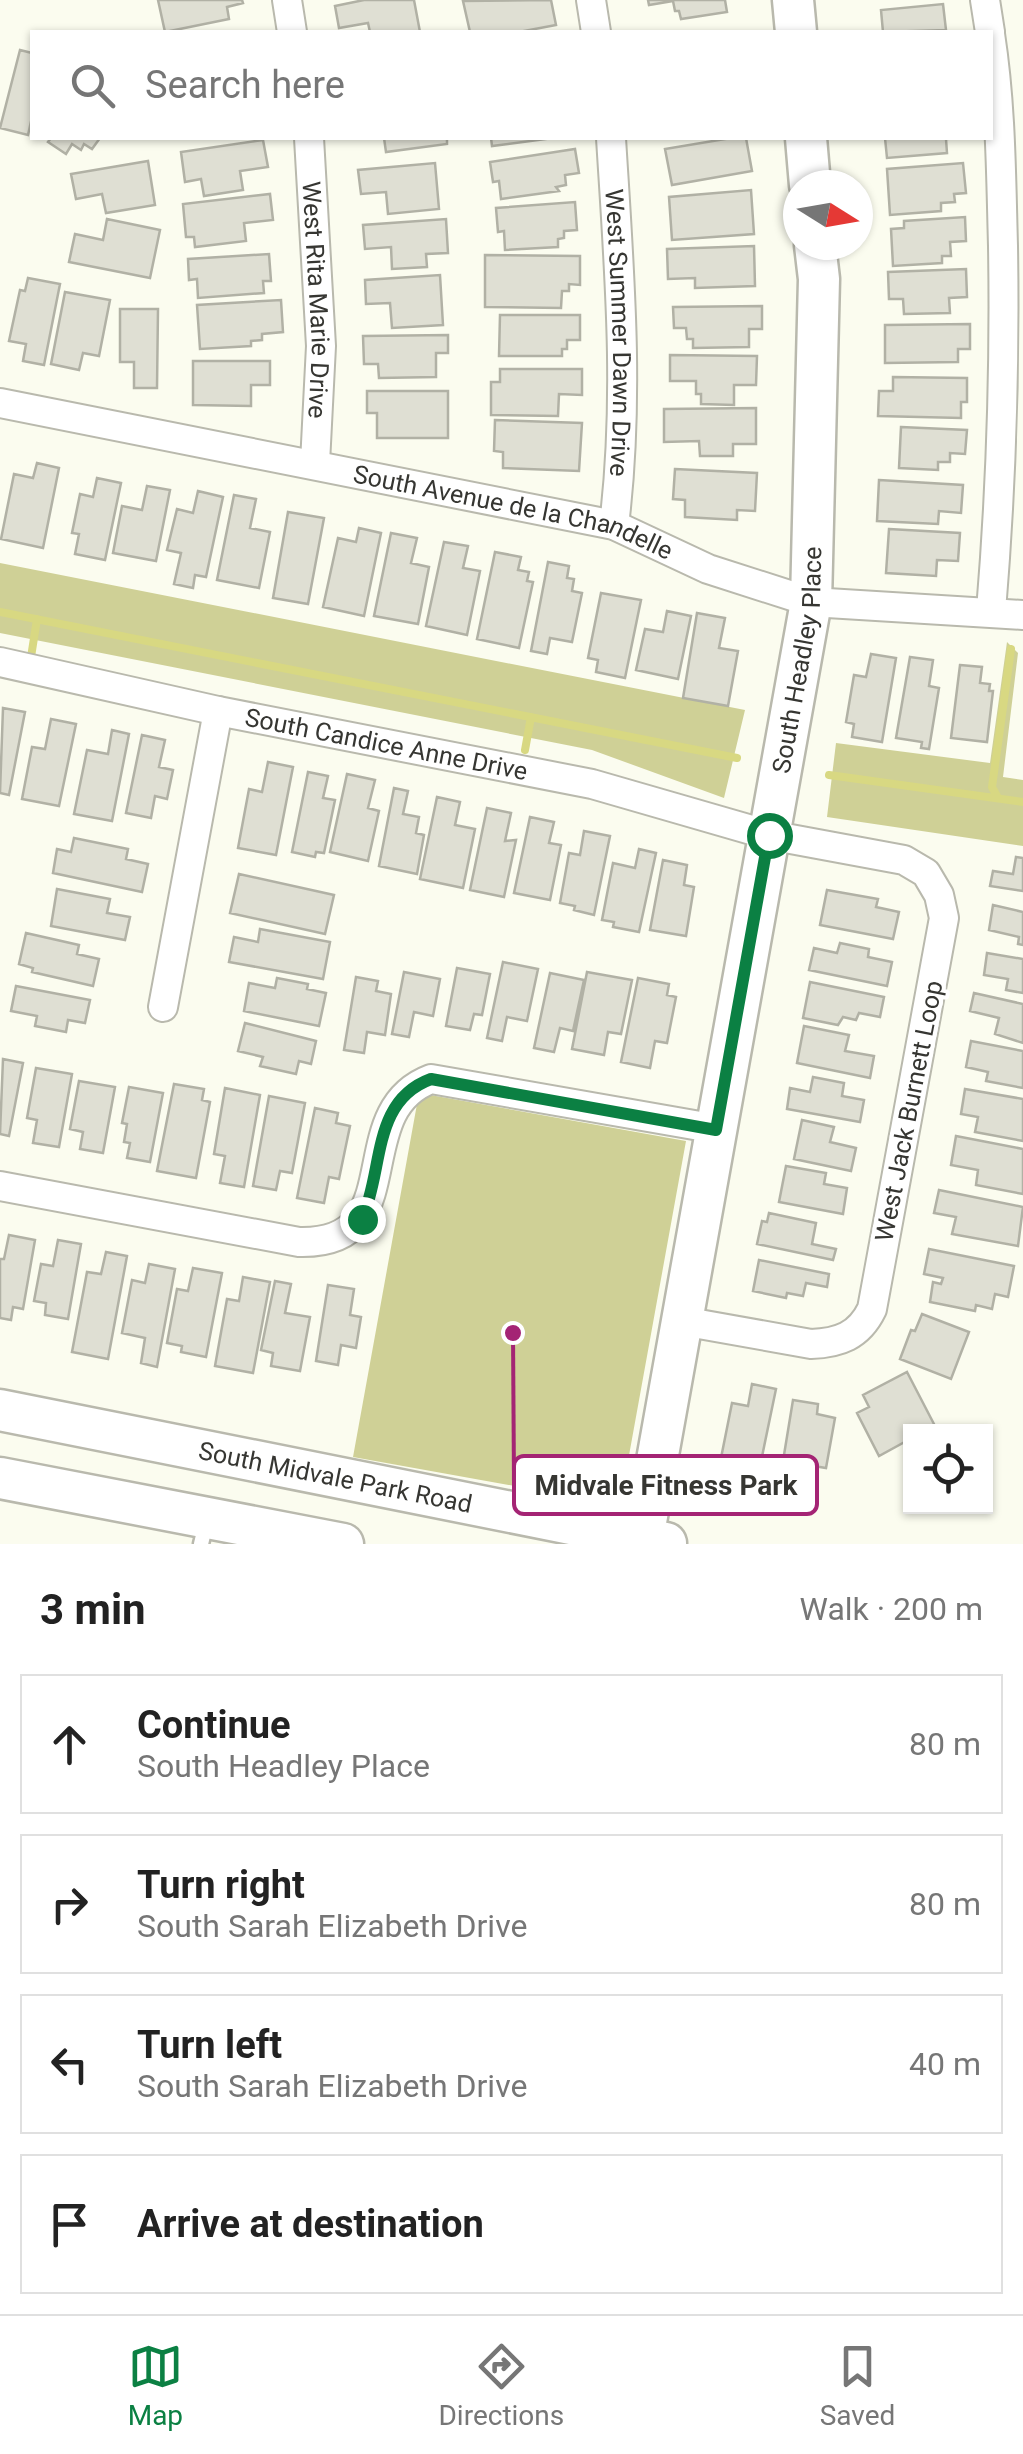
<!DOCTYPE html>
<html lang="en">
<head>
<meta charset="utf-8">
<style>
	body { margin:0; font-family:Roboto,sans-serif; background:#f6f6f6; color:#222 }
	.controls { position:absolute; right:30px; bottom:30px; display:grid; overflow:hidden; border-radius:0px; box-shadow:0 2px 8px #0004 }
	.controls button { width:90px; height:90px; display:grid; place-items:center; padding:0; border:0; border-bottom:2px solid #e0e0e0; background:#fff; color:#222; font:50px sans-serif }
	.compass { position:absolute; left:783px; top:170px; width:90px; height:90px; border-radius:50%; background:#fff; box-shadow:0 2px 8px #0004; rotate:101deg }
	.stop { position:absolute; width:30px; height:30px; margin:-22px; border:8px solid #0b8043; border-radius:50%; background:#fff }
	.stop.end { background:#0b8043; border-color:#fff; box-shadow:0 2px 10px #0008 }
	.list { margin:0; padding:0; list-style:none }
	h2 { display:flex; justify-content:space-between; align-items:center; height:130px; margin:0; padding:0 40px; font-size:42px }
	h2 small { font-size:32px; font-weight:400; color:#767676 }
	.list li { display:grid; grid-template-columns:65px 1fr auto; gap:30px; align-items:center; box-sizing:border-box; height:140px; margin:0 20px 20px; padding:0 20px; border:2px solid #e0e0e0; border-radius:0px }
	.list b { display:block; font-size:38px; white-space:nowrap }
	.list p { margin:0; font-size:32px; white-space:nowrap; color:#767676 }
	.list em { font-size:32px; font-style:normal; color:#767676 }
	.icon { flex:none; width:55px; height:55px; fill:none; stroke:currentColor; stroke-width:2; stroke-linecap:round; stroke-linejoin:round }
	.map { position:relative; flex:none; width:1023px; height:1544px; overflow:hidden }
	.search { position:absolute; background:#fff; box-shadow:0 2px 8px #0004; left:30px; right:30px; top:30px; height:110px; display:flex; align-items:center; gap:25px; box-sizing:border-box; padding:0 35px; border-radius:0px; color:#767676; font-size:38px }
	.sheet { height:770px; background:#fff }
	nav { display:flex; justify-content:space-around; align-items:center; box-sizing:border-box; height:140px; border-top:2px solid #e0e0e0; background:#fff; font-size:28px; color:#767676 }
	nav a { display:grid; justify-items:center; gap:5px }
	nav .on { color:#0b8043 }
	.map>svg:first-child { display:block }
	.green { fill:#cfd096 }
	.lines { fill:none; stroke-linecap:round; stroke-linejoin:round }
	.stream { stroke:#d8d882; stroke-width:8 }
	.building { fill:#dfdfd3; stroke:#b1b1a5; stroke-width:2.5 }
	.lane-casing { stroke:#b9b9ad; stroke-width:19 }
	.street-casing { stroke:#b9b9ad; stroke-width:32 }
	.secondary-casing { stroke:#b9b9ad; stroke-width:45 }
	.lane { stroke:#fff; stroke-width:14 }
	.street { stroke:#fff; stroke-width:28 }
	.secondary { stroke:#fff; stroke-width:40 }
	.route { stroke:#0b8043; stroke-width:12 }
	.labels { text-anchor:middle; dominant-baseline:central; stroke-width:8; stroke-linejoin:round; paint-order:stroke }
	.street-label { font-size:25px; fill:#363632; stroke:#fff }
	.leader { fill:none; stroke:#a42474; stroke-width:4 }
	.callout-dot { fill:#a42474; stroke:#fff; stroke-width:4 }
	.callout { fill:#fff; stroke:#a42474; stroke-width:4 }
	.callout-label { font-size:28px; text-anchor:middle; font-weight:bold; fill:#363632 }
</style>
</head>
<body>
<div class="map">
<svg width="1023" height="1544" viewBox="0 0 1023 1544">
	<rect width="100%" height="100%" fill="#fbfcef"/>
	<path class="green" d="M0 563 745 710 724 798 592 750 0 633Z
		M1007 642 1018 653 1003 777 1023 780V846L827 817 836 743 990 763Z
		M419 1093 686 1141 620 1505 353 1457Z"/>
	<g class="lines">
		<path class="stream" d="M0 612 737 758
			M31 657 37 619
			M525 750 531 717
			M829 775 1023 802
			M998 798 992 787 1011 649"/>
	</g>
	<path class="building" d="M158 0H242L243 3 227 7 229 19 165 32Z
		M364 0H414L420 32H370L368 23 339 28 335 6Z
		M551 0 556 25 519 32H470L463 1Z
		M648 0H725L727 12 681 19 679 11H675L673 1 649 5Z
		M943 4 946 30 883 32 881 10Z
		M20 50 32 53V117L28 135 0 128Z
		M51 138H100L92 149 84 144 81 150 72 144 66 154 48 142Z
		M384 138H447V144L386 152Z
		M491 138H553L492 146Z
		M731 138H746L752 171 672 185 665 149Z
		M885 138H961L946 139 947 153 887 158Z
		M263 140 268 167 240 171 243 190 204 196 201 179 185 182 181 152Z
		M575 149 579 173 565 175 566 185 556 187 559 191 501 199 499 181 493 182 490 162Z
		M148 161 155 205 106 213 102 194 76 199 71 174Z
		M435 163 439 209 388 214 386 192 361 194 358 170Z
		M963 163 966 193 954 194 955 202 941 203V211L890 215 887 169Z
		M751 190 754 234 672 240 669 197Z
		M270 194 273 220 244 223 246 241 195 247 194 237H186L183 204Z
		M575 202 577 230 564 231V238L558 239V247L505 250 504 231 498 232 496 208Z
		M965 217 966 241 950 242 951 256H942V263L893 266 891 229 904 228V221Z
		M107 219 160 230 150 278 69 262 75 234 103 240Z
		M446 219 448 253 426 254 427 267 392 269 391 247 365 249 363 225Z
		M754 246 755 286 695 288V278L668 279 667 249Z
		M269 254 271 281H263L264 293 198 298 197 279 189 280 188 259Z
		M485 255 580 256V285L569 284V291H562L561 308 485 307Z
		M966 269 967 297 949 298 950 313 904 314 903 299H889L888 272Z
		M440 275 443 325 392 328 390 303 366 304 365 280Z
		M28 278 60 284 44 365 23 361 26 344 9 341 20 290 25 291Z
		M65 292 110 300 99 356 83 353 79 370 51 364Z
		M281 300 283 332 262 334V340L251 341V346L200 349 197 305Z
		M762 306V329H749V347L693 348V339H687L686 328H674L673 307Z
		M120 309H158L157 388H134V362H120Z
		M500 315H580V340H567V349H562V356H499Z
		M970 324V349H958V362L885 363V325Z
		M448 335V353H436V377L379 378 378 364H364L363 336Z
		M670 355 757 356 756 385H734V405L701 404V394H696V381H670Z
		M193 361H270V385H251V406L193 405Z
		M500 369H582V395L559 394 558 416 491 415V382H500Z
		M893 377 967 378V402H961V418L878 416 879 391H893Z
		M367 391H448V438H377V413H367Z
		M756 408V444H733V456H700L699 441 664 442V409Z
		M495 420 582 423 579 471 503 468V452L494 451Z
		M901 427 967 430 965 454 950 453V462H938V470L899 468Z
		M37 463 59 468 43 548 1 539 14 474 33 478Z
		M675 469 757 473 755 511 737 510V520L685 517V500L673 499Z
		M97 478 121 483 105 560 75 554 79 534 72 533 80 494 93 497Z
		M879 480 963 485 961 513 939 511 938 524 877 521Z
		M147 486 170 490 156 561 113 553 122 506 142 510Z
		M198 491 223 497 206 577 195 575 193 588 174 584 181 553 167 550 177 509 193 513Z
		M234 495 256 499 250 528 270 532 259 588 217 580Z
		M288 512 324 518 308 604 273 598Z
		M359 528 381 533 364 616 323 607 338 538 356 542Z
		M889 529 960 533 958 561 937 560 936 576 886 573Z
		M391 533 417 538 411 563 429 567 418 624 374 616Z
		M444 542 468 546 463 568 480 571 467 635 426 626Z
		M495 552 521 557 518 570 529 572 527 581 533 582 519 648 477 639Z
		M548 562 569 566 567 578 574 579 572 591 582 593 572 642 550 638 547 654 531 651Z
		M601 593 641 600 625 678 596 672 598 660 588 658Z
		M667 611 691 616 678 679 636 670 645 629 663 632Z
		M697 613 725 618 719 648 738 651 728 706 683 698Z
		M871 654 896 658 882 742 852 737 854 724 846 722 854 675 866 677Z
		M910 657 933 660 929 686 939 688 929 749 921 748 922 742 896 738Z
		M960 665 982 667 980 683 990 684 989 691H993L987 742 951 738Z
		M3 708 25 712 9 795 0 793Z
		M51 719 76 724 59 806 22 799 32 747 45 749Z
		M112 730 129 734 112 821 74 814 87 750 108 754Z
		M142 735 165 740 159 767 173 770 167 799 155 796 151 818 126 813Z
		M268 762 293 767 276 855 238 848 249 789 262 792Z
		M308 772 328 776 323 798 335 800 324 853 316 852 315 857 292 852Z
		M347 774 375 780 368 808 379 811 368 861 330 852Z
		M394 788 408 791 403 814 419 817 416 833 424 835 417 874 379 866Z
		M437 797 460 802 455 825 475 829 463 888 420 879Z
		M487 808 511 813 505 841 516 840 504 897 470 890Z
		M530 817 554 822 549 843 561 845 550 900 514 893Z
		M584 831 610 836 594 915 574 910 575 906 560 903 569 853 580 855Z
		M74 838 128 849 126 859 148 864 142 892 53 873 57 849 71 852Z
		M639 849 656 853 639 932 613 927 614 922 602 920 613 863 635 868Z
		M1016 857 1023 858V891L990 886 993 871 1013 874Z
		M663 860 687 865 684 885 694 887 686 936 650 930Z
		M239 874 334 895 325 934 230 913Z
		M57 889 110 899 107 913 130 917 125 940 51 926Z
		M827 890 878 899 876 907 899 912 893 939 820 925Z
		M993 905 1023 912V945L1018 944 1019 937 989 930Z
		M260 929 330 942 323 979 229 962 234 937 258 942Z
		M26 933 79 945 77 954 99 959 93 986 32 972 33 968 19 964Z
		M840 943 869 949 868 957 892 962 887 986 809 970 814 948 837 953Z
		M987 953 1023 959V993L1006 990 1008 979 984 975Z
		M503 962 538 969 527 1021 507 1017 502 1041 487 1038Z
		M457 968 490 974 482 1015 474 1014 470 1030 446 1026Z
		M404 972 440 979 433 1016 414 1012 409 1037 392 1034Z
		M587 972 632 980 621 1034 608 1032 604 1055 572 1049Z
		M550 973 584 980 573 1031 560 1028 554 1052 534 1048Z
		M356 977 378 981 376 991 391 994 385 1035 367 1032 364 1053 344 1050Z
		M277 978 308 984 307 989 326 993 319 1026 244 1011 249 983 275 988Z
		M638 978 669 984 667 995 676 997 667 1043 655 1041 650 1068 621 1062Z
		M810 982 884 997 880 1017 859 1013 856 1020 843 1017 838 1025 803 1018Z
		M16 986 90 1000 85 1023 68 1020 66 1032 35 1026 37 1016 11 1011Z
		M974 993 1023 1004V1043L995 1034 999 1018 970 1011Z
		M245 1023 316 1041 311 1064 299 1061 296 1074 260 1066 263 1057 238 1051Z
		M804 1026 849 1035 845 1051 874 1056 870 1078 797 1063Z
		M971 1041 1023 1051V1088L986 1081 988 1072 966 1067Z
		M3 1059 23 1063 9 1136 0 1134Z
		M36 1068 72 1074 59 1147 33 1143 37 1120 27 1118Z
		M813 1077 844 1083 842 1096 864 1100 860 1122 787 1109 790 1088 810 1092Z
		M79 1081 115 1087 103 1153 80 1149 83 1132 70 1129Z
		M174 1084 204 1089 202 1100 210 1102 196 1178 157 1171Z
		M129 1087 163 1093 150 1162 127 1158 130 1143 124 1142 127 1124 122 1123Z
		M225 1088 260 1095 244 1187 220 1183 225 1156 214 1154Z
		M965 1089 1023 1099V1141L975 1132 978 1117 961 1114Z
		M269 1096 305 1103 292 1173 280 1171 276 1190 253 1186Z
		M315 1108 338 1113 336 1123 350 1126 339 1179 329 1177 324 1203 297 1198Z
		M802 1120 834 1127 830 1142 856 1148 851 1171 794 1159Z
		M956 1136 1023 1149V1194L976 1185 978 1170 951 1165Z
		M786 1166 826 1173 824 1184 847 1188 843 1214 779 1202Z
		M939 1190 1023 1207 1018 1246 952 1234 956 1217 934 1213Z
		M769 1213 816 1223 812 1244 836 1249 833 1260 757 1244 762 1221 767 1222Z
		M9 1235 35 1240 23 1309 13 1307 11 1320 0 1318V1259H4Z
		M58 1240 81 1244 68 1319 45 1315 46 1303 34 1301 41 1264 53 1266Z
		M929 1249 1014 1266 1008 1297 995 1294 992 1309 976 1305 975 1311 930 1302 933 1282 941 1284 943 1278 924 1274Z
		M106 1252 127 1256 108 1359 72 1352 87 1272 101 1274Z
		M759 1260 829 1274 827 1287 806 1283 803 1296 787 1293 786 1298 753 1291Z
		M149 1264 175 1269 157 1367 141 1363 145 1338 122 1333 132 1280 145 1283Z
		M193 1268 222 1273 206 1357 181 1352 182 1346 167 1343 177 1289 188 1291Z
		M243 1277 270 1282 253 1373 215 1366 227 1299 239 1301Z
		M275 1281 291 1284 285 1313 310 1317 300 1371 271 1366 273 1353 261 1350Z
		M328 1285 354 1289 350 1315 361 1317 356 1348 341 1345 338 1365 316 1361Z
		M922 1314 969 1332 951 1379 900 1359 911 1330 915 1331Z
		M907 1372 935 1426 925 1432H910V1439L879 1456 857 1413 869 1407 863 1395Z
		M752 1384 776 1389 759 1471 720 1463 732 1403 748 1406Z
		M793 1400 818 1404 817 1414 835 1418 826 1468 783 1461Z"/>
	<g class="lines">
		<g class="lane-casing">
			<path id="lane" d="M201 1544 207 1519"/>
		</g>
		<g class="street-casing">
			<g id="street">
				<path d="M287 0 292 32"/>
				<path d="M591 0 596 32"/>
				<path d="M985 0 990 32"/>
				<path d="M990 34C1001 105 1001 175 1003 246 1005 368 1001 490 991 611"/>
				<path id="s1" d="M309 138 321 346 315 463"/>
				<path id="s2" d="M611 138C619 267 630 396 614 525"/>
				<path id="s3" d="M0 403 614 525 708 569 811 602 1023 615"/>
				<path id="s4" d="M0 662 218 711 592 784 769 835 904 860 926 873 939 895 944 918 872 1309C859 1336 839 1343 811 1344L682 1321"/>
				<path d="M163 1007 218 711"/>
				<path d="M0 1186 299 1242C414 1245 344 1112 431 1079L717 1129"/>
			</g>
		</g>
		<g class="secondary-casing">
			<g id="secondary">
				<path d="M793 0 796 32"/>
				<path d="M806 138 810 185"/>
				<path id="s5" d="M0 1410 666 1543"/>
				<path d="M0 1478 343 1544"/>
				<path id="s6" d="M642 1544 811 602 819 279 815 245"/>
			</g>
		</g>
		<use href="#lane" class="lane"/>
		<use href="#street" class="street"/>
		<use href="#secondary" class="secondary"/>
	</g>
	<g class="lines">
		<path class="route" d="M362 1219C384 1170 371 1101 431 1079L716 1130 769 835"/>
	</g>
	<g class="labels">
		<g class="street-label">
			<text stroke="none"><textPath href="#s1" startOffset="162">West Rita Marie Drive</textPath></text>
			<text stroke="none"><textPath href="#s2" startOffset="195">West Summer Dawn Drive</textPath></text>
			<text stroke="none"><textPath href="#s3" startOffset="525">South Avenue de la Chandelle</textPath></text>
			<text stroke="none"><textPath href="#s6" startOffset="898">South Headley Place</textPath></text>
			<text stroke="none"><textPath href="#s4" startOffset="395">South Candice Anne Drive</textPath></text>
			<text transform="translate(909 1111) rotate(-79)">West Jack Burnett Loop</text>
			<text stroke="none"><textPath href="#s5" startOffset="342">South Midvale Park Road</textPath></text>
		</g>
	</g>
	<path class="leader" d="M513 1333L514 1485"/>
	<circle class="callout-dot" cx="513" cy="1333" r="10"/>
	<rect class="callout" x="514" y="1456" width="303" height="58" rx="10"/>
	<g class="callout-label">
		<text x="666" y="1495">Midvale Fitness Park</text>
	</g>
</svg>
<div class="controls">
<button><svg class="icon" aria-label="locate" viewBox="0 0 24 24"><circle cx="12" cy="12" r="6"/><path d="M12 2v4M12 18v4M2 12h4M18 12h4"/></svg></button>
</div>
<svg class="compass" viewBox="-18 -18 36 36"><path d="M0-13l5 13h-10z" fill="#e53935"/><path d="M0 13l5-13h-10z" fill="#767676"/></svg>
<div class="stop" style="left:769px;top:835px"></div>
<div class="stop end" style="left:362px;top:1219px"></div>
<div class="search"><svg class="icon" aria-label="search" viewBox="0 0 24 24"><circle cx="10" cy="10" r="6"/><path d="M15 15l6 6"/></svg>Search here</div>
</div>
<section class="sheet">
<h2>3 min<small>Walk · 200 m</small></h2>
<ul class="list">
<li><svg class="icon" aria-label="ahead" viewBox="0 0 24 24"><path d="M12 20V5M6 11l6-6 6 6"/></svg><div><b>Continue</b><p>South Headley Place</p></div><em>80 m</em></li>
<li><svg class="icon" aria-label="right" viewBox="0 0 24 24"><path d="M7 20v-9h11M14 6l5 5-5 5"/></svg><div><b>Turn right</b><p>South Sarah Elizabeth Drive</p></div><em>80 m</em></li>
<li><svg class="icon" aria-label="left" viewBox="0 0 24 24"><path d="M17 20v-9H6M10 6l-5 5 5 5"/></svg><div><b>Turn left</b><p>South Sarah Elizabeth Drive</p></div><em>40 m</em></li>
<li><svg class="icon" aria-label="arrive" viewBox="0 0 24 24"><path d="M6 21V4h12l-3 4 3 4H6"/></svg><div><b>Arrive at destination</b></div></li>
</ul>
</section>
<nav>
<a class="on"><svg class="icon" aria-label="map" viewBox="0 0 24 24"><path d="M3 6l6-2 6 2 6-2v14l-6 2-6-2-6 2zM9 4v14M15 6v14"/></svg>Map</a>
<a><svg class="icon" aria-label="directions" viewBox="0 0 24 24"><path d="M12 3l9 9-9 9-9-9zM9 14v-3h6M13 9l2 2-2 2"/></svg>Directions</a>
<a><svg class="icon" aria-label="saved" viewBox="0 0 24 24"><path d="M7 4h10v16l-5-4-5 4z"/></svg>Saved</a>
</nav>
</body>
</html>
